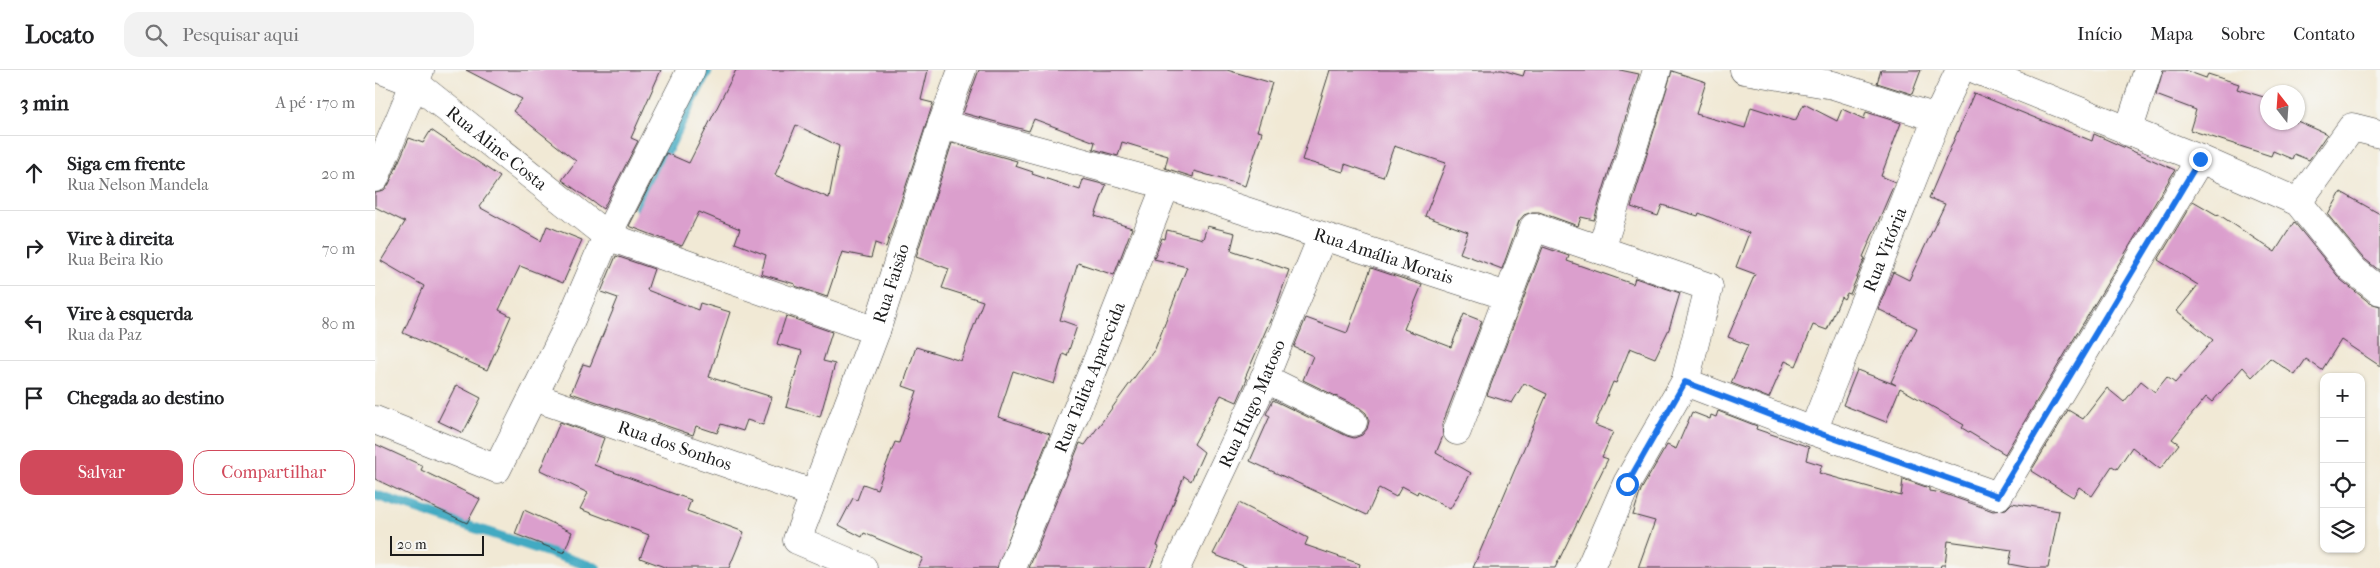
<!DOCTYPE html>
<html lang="pt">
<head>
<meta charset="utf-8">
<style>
	body { margin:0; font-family:"IM FELL French Canon",serif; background:#f2f2f2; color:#202124 }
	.controls { position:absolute; right:15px; bottom:15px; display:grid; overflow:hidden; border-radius:10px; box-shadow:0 1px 4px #0004 }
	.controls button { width:45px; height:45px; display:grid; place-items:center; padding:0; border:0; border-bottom:1px solid #e0e0e0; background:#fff; color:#202124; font:25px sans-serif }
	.compass { position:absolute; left:1885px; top:15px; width:45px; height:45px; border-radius:50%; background:#fff; box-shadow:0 1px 4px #0004; rotate:343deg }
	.scale { position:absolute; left:15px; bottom:12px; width:94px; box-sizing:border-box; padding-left:5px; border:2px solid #1c1c1c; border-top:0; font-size:14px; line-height:18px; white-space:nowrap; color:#1c1c1c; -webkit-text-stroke:4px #f6f6f2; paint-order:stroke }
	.stop { position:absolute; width:15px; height:15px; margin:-11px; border:4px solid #1a73e8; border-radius:50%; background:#fff }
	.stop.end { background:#1a73e8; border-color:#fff; box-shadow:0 1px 5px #0008 }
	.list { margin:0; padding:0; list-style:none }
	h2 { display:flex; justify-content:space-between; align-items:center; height:65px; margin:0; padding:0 20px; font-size:21px }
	h2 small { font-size:16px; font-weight:400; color:#757577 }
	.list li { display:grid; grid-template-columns:32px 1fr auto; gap:15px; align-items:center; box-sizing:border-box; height:75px; padding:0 20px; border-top:1px solid #e0e0e0 }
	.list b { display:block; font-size:19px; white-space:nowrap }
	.list p { margin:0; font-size:16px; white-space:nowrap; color:#757577 }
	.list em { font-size:16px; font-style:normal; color:#757577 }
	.actions { display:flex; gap:10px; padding:15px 20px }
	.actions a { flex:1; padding:11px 0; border:1px solid #d1495b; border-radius:15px; text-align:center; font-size:18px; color:#d1495b }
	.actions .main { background:#d1495b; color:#fff }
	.icon { flex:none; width:28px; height:28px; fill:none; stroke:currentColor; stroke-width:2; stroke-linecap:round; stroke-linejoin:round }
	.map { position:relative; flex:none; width:2005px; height:498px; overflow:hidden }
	header { display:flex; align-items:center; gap:30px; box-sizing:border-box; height:70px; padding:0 25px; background:#fff; border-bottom:1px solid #e0e0e0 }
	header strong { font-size:24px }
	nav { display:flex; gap:28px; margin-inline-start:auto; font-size:18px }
	.search { width:350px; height:45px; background:#f2f2f2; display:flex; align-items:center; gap:12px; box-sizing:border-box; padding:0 18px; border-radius:15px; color:#757577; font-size:19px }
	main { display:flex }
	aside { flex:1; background:#fff }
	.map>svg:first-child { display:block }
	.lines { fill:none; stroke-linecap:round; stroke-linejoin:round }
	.stream { stroke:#42aac2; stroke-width:10 }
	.building { fill:#db9fcd; fill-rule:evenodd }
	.street-casing { stroke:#3c3b38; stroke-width:29 }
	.street { stroke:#fff; stroke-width:28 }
	.route { stroke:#1a73e8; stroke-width:6 }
	.labels { text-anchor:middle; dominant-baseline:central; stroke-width:4; stroke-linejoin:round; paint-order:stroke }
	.street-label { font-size:18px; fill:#1c1c1c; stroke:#f6f6f2 }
</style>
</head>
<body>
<header>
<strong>Locato</strong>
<div class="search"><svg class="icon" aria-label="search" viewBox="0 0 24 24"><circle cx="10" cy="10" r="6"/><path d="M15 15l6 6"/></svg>Pesquisar aqui</div>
<nav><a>Início</a><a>Mapa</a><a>Sobre</a><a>Contato</a></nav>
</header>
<main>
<aside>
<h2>3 min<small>A pé · 170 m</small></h2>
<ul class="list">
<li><svg class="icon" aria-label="ahead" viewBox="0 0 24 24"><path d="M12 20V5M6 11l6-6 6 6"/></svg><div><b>Siga em frente</b><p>Rua Nelson Mandela</p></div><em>20 m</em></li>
<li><svg class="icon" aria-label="right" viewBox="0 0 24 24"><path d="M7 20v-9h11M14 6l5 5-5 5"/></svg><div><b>Vire à direita</b><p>Rua Beira Rio</p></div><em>70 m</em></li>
<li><svg class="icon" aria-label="left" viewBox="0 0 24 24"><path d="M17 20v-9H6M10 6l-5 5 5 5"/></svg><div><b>Vire à esquerda</b><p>Rua da Paz</p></div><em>80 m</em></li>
<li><svg class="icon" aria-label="arrive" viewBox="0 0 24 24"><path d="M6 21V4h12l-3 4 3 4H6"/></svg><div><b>Chegada ao destino</b></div></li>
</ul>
<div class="actions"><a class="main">Salvar</a><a>Compartilhar</a></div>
</aside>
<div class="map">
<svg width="2005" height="498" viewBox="0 0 2005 498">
	<rect width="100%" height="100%" fill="#f6f6f2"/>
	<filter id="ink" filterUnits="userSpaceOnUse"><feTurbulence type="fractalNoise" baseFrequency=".02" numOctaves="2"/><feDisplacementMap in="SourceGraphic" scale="10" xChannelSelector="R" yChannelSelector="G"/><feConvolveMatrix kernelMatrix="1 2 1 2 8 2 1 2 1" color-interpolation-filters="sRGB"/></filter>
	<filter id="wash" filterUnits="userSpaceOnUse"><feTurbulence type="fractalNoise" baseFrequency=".0096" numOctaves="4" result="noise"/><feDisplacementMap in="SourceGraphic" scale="20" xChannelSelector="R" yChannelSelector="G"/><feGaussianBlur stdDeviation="1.12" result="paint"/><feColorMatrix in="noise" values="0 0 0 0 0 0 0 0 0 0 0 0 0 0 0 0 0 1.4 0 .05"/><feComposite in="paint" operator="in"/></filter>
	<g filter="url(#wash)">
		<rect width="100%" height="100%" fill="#f1e9d5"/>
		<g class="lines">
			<path class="stream" d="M264 137 333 0
				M0 425 221 498"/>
		</g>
		<g id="blocks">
			<path class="building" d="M91 0H286L256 68 263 71 228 139 187 110 201 91 138 41 147 29Z
				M361 0H553L546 30 558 33 511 177 500 173 496 188 467 182 452 227 420 216V214L386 204 391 185 360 173 365 159 324 142 307 176 254 156 291 83 314 93ZM421 55 464 76 454 128 400 105Z
				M604 0H852L897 13 882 61 887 62 870 116 819 101 818 107 790 98 793 86 747 72 743 86 718 79 720 72 659 49 654 61 588 43Z
				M955 0H1127L1148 6 1150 0H1245L1264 4 1219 150 1206 147 1203 156 1164 142H1157L1149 145 1144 151 1127 199 1085 183 1093 162 1050 146 1071 93 1019 76 1008 107 970 94 968 102 927 90Z
				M1506 0H1546L1537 24 1502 13Z
				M1788 0H1809L1831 8 1833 4 1864 14 1862 19 1892 28V52H1922V51L1952 64 1934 90 1919 84 1917 89 1898 81 1896 86 1815 60 1821 40 1781 25Z
				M1297 1 1331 12 1321 44 1370 58 1376 37 1420 51 1429 34 1462 51 1467 39 1489 49 1491 42 1526 53 1506 106 1520 112 1488 187 1490 188 1475 224 1472 223 1469 229 1466 227 1452 260 1438 255 1421 296 1410 291 1394 328 1356 313 1373 275 1353 267 1380 204 1361 197 1374 163 1324 143 1323 146 1287 135 1283 146 1256 137Z
				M1599 23 1717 71 1719 64 1800 100 1630 384 1587 358 1589 355 1525 318 1511 352 1468 335 1482 300 1521 315 1516 312 1542 258 1503 239 1518 202 1534 210 1570 134 1554 128Z
				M56 60 125 107 104 137 166 171 172 156 207 170 188 213 145 196 124 240 136 246 112 300 28 263 49 216 6 191 30 152 0 137V123L9 121 14 114 34 68 48 73Z
				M577 73 642 91 640 96 658 102 657 104 705 120 708 109 731 115 720 146 757 158 739 205 703 193 685 250 702 256 692 286 688 284 679 314 638 301 623 347 675 364 622 498H543L548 488 489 463 487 467 464 455 478 428 482 430 488 414 502 419 520 372 524 373 542 321 528 316 541 277 586 291 608 231 567 218 574 199 541 187Z
				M1966 122 2005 144V201L1987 187 1953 145Z
				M1818 131 1842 145 1843 144 1900 182 1919 152 1966 210 1995 233 2005 236V296L1966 270 1947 300 1931 289 1920 305 1895 288 1877 307 1868 297 1837 332 1831 327 1797 369 1804 374 1785 399 1757 377 1742 399 1737 396 1717 426 1704 417 1698 427 1656 401 1693 340 1708 349 1732 318 1749 332 1766 311 1780 322 1792 307 1800 313 1838 270 1802 241 1823 215 1783 190Z
				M832 156 860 163 856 180 914 200 901 237 870 308 872 309 862 332 846 325 819 374 829 382 816 411 809 406 782 476 784 477 775 498H654L705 373 710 375 780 279 812 197 779 189 787 168 790 169 792 160 828 169Z
				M1168 177 1194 186 1192 191 1258 214 1260 208 1305 223 1294 259 1280 288 1255 278 1241 313 1238 312 1220 355 1238 362 1227 387 1233 389 1180 498H1098L1172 324 1149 313 1137 333 1112 325Z
				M241 186 279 199 272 220 323 240 325 233 355 242 334 307 397 327 388 355 372 350 368 361 346 354 342 363 321 356 318 365 196 323 208 294 215 296 243 228 226 222Z
				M996 198 1047 215 1029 259 1076 277 1089 244 1107 251 1067 355 1068 366 1061 383 1096 403 1075 439 1043 421 1042 424 1027 416 1021 427 1004 418 992 445 875 391 895 346 891 344 898 330 972 366 979 368 987 365 992 359 994 351 991 343 985 338 928 310 938 286 919 277 931 248 972 263Z
				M411 246 457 262 448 291 460 294 445 347 411 337 427 281 402 274Z
				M81 315 106 328 88 363 63 351Z
				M1343 341 1382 356 1381 359 1434 377 1431 390 1447 395 1444 403 1526 426 1528 409 1554 418V421L1567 423 1618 441 1631 439 1637 433 1684 441 1673 498H1655L1634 494 1637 480 1573 471 1570 495H1566L1565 498H1263L1280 451 1258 445 1266 420 1292 375 1301 379 1317 342 1335 349 1336 345 1341 347Z
				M185 352 229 368 219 395 316 430 312 441 369 462 354 498H292L265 488 274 465 205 439 213 423 165 400Z
				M0 374 48 396 46 400 105 429 92 453 0 409Z
				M864 433 933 468 930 475 985 494 984 498H873L838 484Z
				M149 440 197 462 189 483 140 464Z"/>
		</g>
	</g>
	<g filter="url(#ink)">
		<use href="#blocks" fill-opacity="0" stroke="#3c3b38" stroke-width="1"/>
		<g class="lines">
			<g class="street-casing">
				<g id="street">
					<path id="s1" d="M7 0 40 13 232 166 501 261"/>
					<path d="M1369 0 1458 15 1562 48"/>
					<path d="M1602 0 1825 89 1923 132 1976 198 2005 221"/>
					<path id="s2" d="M567 54 791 115 1132 226"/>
					<path d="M1753 62 1773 0"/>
					<path d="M0 108 45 0"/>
					<path d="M1923 132 1977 57 2005 64"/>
					<path d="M889 308 978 352"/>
					<path d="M1310 312 1438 361 1623 426 1825 89"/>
					<path id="s3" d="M159 327 440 424"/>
					<path d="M0 350 122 399 195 252 232 166 316 0"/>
					<path d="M1082 361 1159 157 1226 180 1282 0"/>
					<path id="s4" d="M1438 361 1562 48 1585 0"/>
					<path id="s5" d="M488 498 422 470 501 261 567 54 587 0"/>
					<path id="s6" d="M637 498 721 293 791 115"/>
					<path id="s7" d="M801 498 883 324 947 167"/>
					<path d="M1215 498 1252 413 1310 312 1334 217 1226 180"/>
				</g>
			</g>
			<use href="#street" class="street"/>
		</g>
	</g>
	<g class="lines" filter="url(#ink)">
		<path class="route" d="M1252 414 1310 312 1438 361 1623 426 1825 89"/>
	</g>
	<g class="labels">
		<g class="street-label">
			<text stroke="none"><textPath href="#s1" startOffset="140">Rua Aline Costa</textPath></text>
			<text stroke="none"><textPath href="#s4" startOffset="195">Rua Vitória</textPath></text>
			<text stroke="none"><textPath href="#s2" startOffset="461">Rua Amália Morais</textPath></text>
			<text stroke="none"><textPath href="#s5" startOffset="345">Rua Faisão</textPath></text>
			<text stroke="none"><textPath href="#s6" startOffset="206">Rua Talita Aparecida</textPath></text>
			<text stroke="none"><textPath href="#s7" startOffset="181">Rua Hugo Matoso</textPath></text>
			<text stroke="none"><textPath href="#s3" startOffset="149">Rua dos Sonhos</textPath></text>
		</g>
	</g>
</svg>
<div class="controls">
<button>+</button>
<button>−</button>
<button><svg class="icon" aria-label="locate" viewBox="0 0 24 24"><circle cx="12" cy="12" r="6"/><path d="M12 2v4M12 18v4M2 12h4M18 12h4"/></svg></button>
<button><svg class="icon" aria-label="layers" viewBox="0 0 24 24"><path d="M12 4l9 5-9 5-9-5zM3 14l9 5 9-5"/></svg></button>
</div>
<svg class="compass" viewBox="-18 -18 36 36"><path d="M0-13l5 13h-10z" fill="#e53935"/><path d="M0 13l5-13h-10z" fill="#757577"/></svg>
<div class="scale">20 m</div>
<div class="stop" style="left:1252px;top:414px"></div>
<div class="stop end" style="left:1825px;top:89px"></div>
</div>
</main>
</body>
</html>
